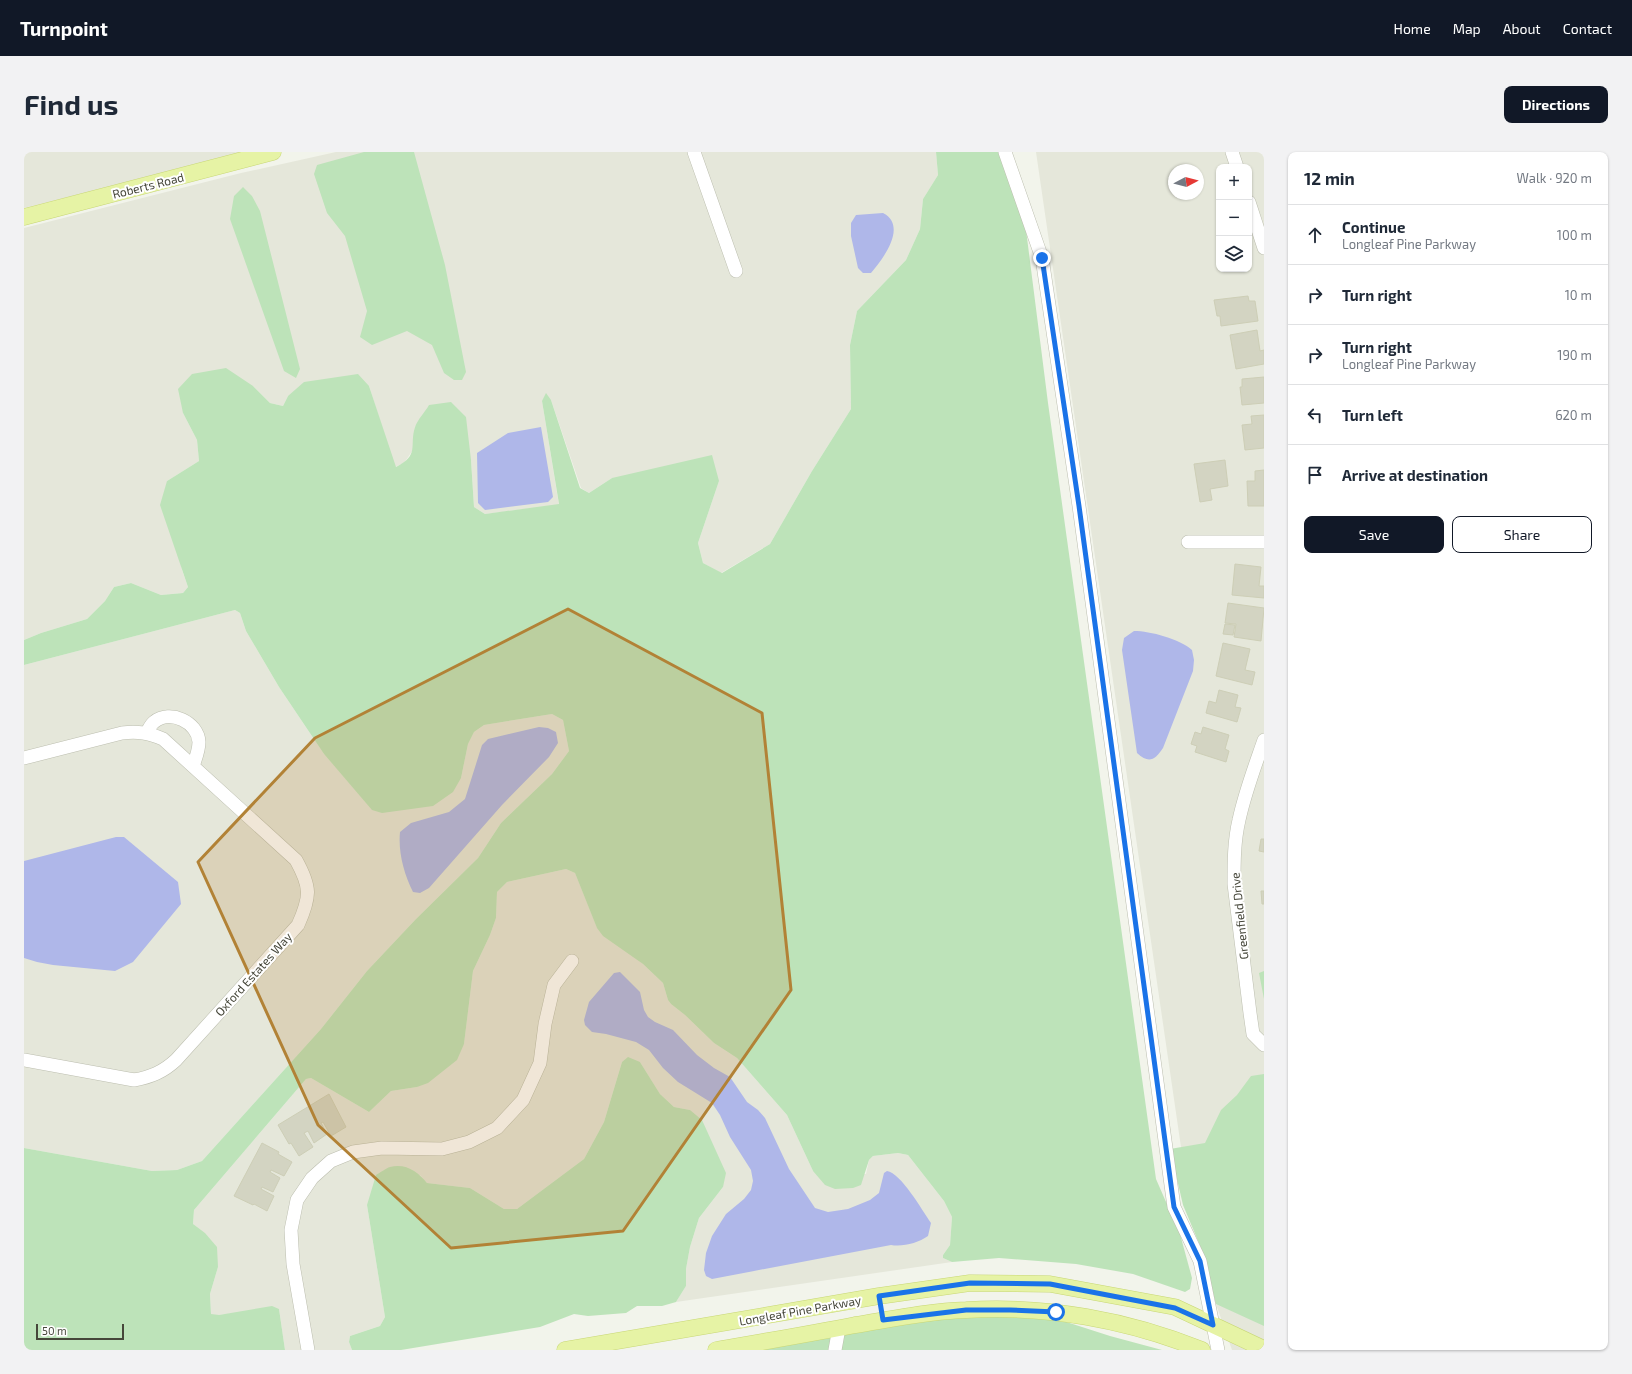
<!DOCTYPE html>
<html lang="en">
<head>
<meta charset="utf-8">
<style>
	body { margin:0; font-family:"Exo 2",sans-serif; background:#f2f2f3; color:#1f2937 }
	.controls { position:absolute; right:12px; top:12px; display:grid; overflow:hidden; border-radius:8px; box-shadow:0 1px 3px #0004 }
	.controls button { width:36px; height:36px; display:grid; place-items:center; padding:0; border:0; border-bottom:1px solid #e0e1e3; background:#fff; color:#1f2937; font:20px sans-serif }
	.compass { position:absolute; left:1144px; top:12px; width:36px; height:36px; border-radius:50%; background:#fff; box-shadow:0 1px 3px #0004; rotate:83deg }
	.scale { position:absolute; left:12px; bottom:10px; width:88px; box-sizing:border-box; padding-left:4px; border:2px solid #46473a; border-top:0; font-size:11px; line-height:14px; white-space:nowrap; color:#46473a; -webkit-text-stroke:3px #fff; paint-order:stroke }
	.stop { position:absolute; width:12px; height:12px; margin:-9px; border:3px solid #1a73e8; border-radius:50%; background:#fff }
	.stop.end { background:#1a73e8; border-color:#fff; box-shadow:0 1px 4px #0008 }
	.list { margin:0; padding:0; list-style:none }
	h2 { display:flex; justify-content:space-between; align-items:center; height:52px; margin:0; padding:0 16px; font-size:17px }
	h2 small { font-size:13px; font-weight:400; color:#747a83 }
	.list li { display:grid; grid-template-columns:26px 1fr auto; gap:12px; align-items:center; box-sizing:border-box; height:60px; padding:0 16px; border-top:1px solid #e0e1e3 }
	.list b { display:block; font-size:15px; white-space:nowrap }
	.list p { margin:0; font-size:13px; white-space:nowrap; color:#747a83 }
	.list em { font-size:13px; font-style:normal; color:#747a83 }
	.actions { display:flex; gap:8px; padding:12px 16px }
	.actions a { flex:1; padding:9px 0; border:1px solid #111827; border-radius:8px; text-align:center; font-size:14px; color:#111827 }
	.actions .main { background:#111827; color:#fff }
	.icon { flex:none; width:22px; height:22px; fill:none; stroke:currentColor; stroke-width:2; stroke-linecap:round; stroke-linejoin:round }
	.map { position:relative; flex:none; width:1240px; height:1198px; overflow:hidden; border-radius:8px }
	header { display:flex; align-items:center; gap:24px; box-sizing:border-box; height:56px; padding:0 20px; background:#111827; color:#fff }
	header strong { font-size:19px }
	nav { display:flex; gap:22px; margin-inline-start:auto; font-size:14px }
	.intro { display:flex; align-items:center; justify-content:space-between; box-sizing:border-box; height:96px; padding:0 24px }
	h1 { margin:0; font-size:28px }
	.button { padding:10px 18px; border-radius:8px; background:#111827; color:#fff; font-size:14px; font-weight:700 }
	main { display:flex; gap:24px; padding:0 24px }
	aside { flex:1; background:#fff; border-radius:8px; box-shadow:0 1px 3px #0004 }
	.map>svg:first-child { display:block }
	.residential { fill:#e5e7da; fill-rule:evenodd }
	.green { fill:#bde3b9 }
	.water { fill:#afb7e9 }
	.building { fill:#d3d4c2; stroke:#cdceb6 }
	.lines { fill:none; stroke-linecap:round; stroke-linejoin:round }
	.minor-casing { stroke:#bcbeaf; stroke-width:14 }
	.major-casing { stroke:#c8d776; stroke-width:17 }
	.minor { stroke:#fff; stroke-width:13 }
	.major { stroke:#e6f3a5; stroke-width:16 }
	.route { stroke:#1a73e8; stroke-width:5 }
	.marked { fill:#b28236; fill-opacity:0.2; stroke:#b28236; stroke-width:3; stroke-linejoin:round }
	.labels { text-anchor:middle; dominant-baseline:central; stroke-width:4; stroke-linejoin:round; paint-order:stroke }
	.street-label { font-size:12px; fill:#46473a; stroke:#fff }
</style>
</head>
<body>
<header>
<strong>Turnpoint</strong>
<nav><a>Home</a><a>Map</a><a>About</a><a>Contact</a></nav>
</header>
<div class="intro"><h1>Find us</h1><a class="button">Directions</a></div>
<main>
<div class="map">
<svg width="1240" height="1198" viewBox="0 0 1240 1198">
	<rect width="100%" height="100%" fill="#f2f4eb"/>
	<path class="residential" d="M0 0H226L0 56Z
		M312 0H912L914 23 899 47 896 77 882 108 833 159 826 193 827 257 788 319 746 392 697 421 679 411 674 391 695 329 588 326 565 341 557 336 527 248 518 249 535 353 461 362 450 355 447 308 391 274 389 298 380 311 371 315 345 234 264 244 259 254 246 251 229 234 159 261 173 288 175 309 143 329 158 418 164 435 159 441 137 443 107 431 90 435 81 449 63 467 17 481 0 488V76L217 21Z
		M1012 0H1240V1198H1208L1192 1152 1165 1050ZM1195 15H1225V117H1195ZM1150 18H1174V42H1150Z
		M211 458 216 461 222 479 255 535 300 602 348 657 437 626 444 592 450 580 460 573 528 562 539 568 545 599 528 622 477 671 454 706 392 767 343 819 297 877 178 1009 153 1018 128 1019 0 996V513Z
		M542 717 551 721 573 775 619 812 639 831 644 848 647 852 661 863 690 891 713 906 763 963 789 1019 842 1022 845 1008 849 1004 874 1001 884 1003 920 1049 928 1065 926 1093 919 1103V1106L928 1110 652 1150 662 1134V1117L666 1095 675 1066 699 1035 666 958 650 955 636 942 616 910H598L580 970 560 1007 493 1057H480L446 1036 403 1031 396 1023 343 1053 361 1165 356 1174 326 1184 325 1190 328 1198H261L255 1157 195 1163H187L186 1142 194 1115 169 1072 170 1058 282 927 287 926 345 960 367 939 393 935 440 892 449 819 466 783 472 766 473 740 483 730Z"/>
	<path class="green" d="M340 0H390L421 113 442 220 438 228H430L420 221 408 193 383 179 348 193 336 185 343 159 321 84 303 61 290 22 293 13Z
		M912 0H983L1001 70 1024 251 1132 1027 1156 1082 1168 1126 1166 1137 1161 1140 1109 1122 1052 1112 975 1106 928 1110 919 1106V1103L926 1093 928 1065 920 1049 884 1003 874 1001 849 1004 845 1008 837 1033 829 1036 811 1037 801 1033 789 1019 763 963 713 906 690 891 661 863 647 852 644 848 639 831 619 812 579 784 573 776 551 721 542 717 483 730 473 740 472 766 466 783 449 819 440 892 433 908 404 931 393 935 367 939 345 960 287 926 282 927 170 1058 169 1072 181 1081 193 1095 194 1115 186 1142 187 1162 195 1163 248 1154 255 1157 261 1198H0V996L128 1019 153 1018 178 1009 297 877 343 819 392 767 454 706 477 671 528 622 545 599 539 568 528 562 460 573 450 580 444 592 437 626 429 640 409 654 358 661 348 658 300 602 255 535 222 479 216 461 211 458 0 513V488L17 481 63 467 81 449 90 435 107 431 137 443 159 441 164 435 136 353 143 329 175 309 173 288 159 261 154 237 168 222 202 216 229 234 246 251 259 254 264 244 280 230 334 222 345 234 372 315C396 303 385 294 391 275 394 267 401 260 405 253L427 250 442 265 447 308 450 355 461 362 535 352 518 249 522 241 527 248 556 336 565 341 588 326 688 303 695 329 674 391 679 411 698 421 746 392 788 319 827 257 826 193 833 159 882 108 896 77 899 47 914 23Z
		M219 35 228 44 236 59 276 217 272 226 260 219 206 67 210 44Z
		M1240 819V847L1235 821Z
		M604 905 616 910 636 942 650 955 666 958 678 968 702 1021 699 1035 675 1066 666 1095 662 1117V1134L652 1150 638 1154H613L602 1161 564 1164 550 1162 516 1175 377 1198H328L325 1190 326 1184 356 1174 361 1165 343 1053 352 1023C356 1021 362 1016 366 1015 382 1011 394 1020 403 1031L446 1036 480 1057H493L560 1007 580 970 598 910Z
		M1240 922V1174L1192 1152 1177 1096 1159 1053 1146 997 1181 991 1197 958 1213 943 1227 924Z
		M942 1163 1030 1166 1086 1184 1138 1198H736L873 1172Z"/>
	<path class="water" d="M859 61C884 74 859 107 847 121H839L834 116 827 84V71L832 63Z
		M517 275 529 345 524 350 461 358 454 351 453 301 484 281Z
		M1110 479C1126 479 1156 487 1168 498L1170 508 1169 519 1139 596C1131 608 1125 612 1113 601L1098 498 1100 486Z
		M515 575 524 576 532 580 534 591 525 605 478 653 405 736 396 741 389 740C380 722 374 700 376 680L387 671 425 660 441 647 458 593 464 587Z
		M92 685H100L154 730 157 752 109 810 91 819 29 813 13 810 0 806V709Z
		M596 820 616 840 620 858 624 865 631 870 649 878 673 903 690 916 706 925 723 950 734 958 741 966 765 1017 791 1056 804 1060 824 1057 846 1048 855 1041 860 1021 863 1019C877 1021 898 1058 907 1071L904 1084C894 1091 879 1095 867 1093L688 1127 682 1124 680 1118 682 1101 688 1084 702 1062 720 1047 727 1038 729 1029 727 1018 706 985 696 963 688 951 654 930 639 916 625 898 612 890 582 882 568 880 561 873 560 868 565 850 590 821Z"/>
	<path class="building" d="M1224 144 1225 149H1231L1234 169 1197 174 1196 164H1193L1190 148Z
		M1233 178 1236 199 1240 198V212L1212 217 1206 183Z
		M1240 225V251L1218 253 1216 235H1218V227Z
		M1240 263V296L1221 298 1218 273 1228 272 1227 264Z
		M1201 308 1204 334 1186 337 1188 348 1176 350 1170 312Z
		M1240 318V354H1224L1223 329H1231V319Z
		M1211 412 1237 415 1235 434H1240V446L1208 443Z
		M1204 451 1240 456 1237 489 1210 485 1212 472 1201 471Z
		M1201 472 1211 473 1209 483 1199 482Z
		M1199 491 1226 497 1221 518 1231 520 1228 533 1192 524Z
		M1195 538 1214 543 1211 555 1217 556 1213 570 1182 561 1185 549 1192 551Z
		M1179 575 1205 583 1201 597 1205 599 1202 610 1171 600 1173 594 1167 592 1171 580 1177 582Z
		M1237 687H1240V700L1235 699Z
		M1237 739H1240V752H1238Z
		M305 942 322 975 307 984 299 970 297 971 303 982 290 991 284 979 280 981 289 995 275 1004 267 991 265 992 254 973Z
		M238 991 255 1000 254 1002 268 1010 260 1024 247 1018 246 1020 256 1026 249 1040 238 1035 237 1037 250 1044 243 1059 230 1052 229 1053 210 1044Z"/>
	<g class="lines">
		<g class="minor-casing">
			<path id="minor" d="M670 0 712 119
				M981 0 1018 106 1055 354 1150 1055 1176 1109 1194 1198
				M1208 0 1213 15
				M1225 50 1240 96
				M1164 390H1240
				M123 580C125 577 127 572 130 570 146 557 174 570 175 590 175 598 172 606 169 614
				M0 606 98 581C114 579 125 581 139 587L272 708C287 735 287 744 274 773L152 908C139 920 127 925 110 928L0 908
				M1240 893 1229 882 1226 861 1210 732C1210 711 1210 689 1215 668 1221 640 1231 614 1240 588
				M284 1198 269 1112 267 1078 273 1048 288 1026 307 1009 329 1000 358 996 418 997 445 990 473 976 499 948 516 911 521 872 530 833 548 809
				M811 1198 815 1176"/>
		</g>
		<g class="major-casing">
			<path id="major" d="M0 65 249 0
				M541 1198 855 1144 946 1131 1026 1132 1151 1155 1240 1197
				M692 1198C738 1190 785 1182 831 1173 868 1167 905 1159 942 1158 1022 1153 1104 1168 1178 1198"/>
		</g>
		<use href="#minor" class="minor"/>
		<use href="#major" class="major"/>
	</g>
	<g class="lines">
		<path class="route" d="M1018 106 1055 354 1150 1055 1176 1109 1189 1173 1151 1156 1026 1132 946 1131 855 1144 859 1168 942 1158H986L1032 1160"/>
	</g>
	<path class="marked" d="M544 457 738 561 767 838 599 1079 427 1096 294 973 174 710 291 586Z"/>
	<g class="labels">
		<g class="street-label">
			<text transform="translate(124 33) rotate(-14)">Roberts Road</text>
			<text transform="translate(1215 764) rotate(-96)">Greenfield Drive</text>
			<text transform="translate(229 822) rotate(-48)">Oxford Estates Way</text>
			<text transform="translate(776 1158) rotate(-10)">Longleaf Pine Parkway</text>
		</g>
	</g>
</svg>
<div class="controls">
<button>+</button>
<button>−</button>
<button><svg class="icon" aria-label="layers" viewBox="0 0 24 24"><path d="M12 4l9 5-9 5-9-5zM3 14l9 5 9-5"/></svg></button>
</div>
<svg class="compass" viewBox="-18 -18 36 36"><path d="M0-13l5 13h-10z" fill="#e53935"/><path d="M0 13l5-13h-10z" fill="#747a83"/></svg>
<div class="scale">50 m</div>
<div class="stop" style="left:1032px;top:1160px"></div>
<div class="stop end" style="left:1018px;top:106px"></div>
</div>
<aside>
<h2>12 min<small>Walk · 920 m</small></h2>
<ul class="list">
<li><svg class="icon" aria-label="ahead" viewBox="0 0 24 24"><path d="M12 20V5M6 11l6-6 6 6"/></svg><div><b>Continue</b><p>Longleaf Pine Parkway</p></div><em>100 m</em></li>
<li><svg class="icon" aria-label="right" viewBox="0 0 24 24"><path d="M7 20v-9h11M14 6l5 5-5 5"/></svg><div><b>Turn right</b></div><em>10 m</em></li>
<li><svg class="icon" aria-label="right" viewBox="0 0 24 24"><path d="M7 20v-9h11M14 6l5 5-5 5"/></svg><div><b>Turn right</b><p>Longleaf Pine Parkway</p></div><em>190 m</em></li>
<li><svg class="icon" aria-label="left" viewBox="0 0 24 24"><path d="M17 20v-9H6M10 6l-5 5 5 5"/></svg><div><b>Turn left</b></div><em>620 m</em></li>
<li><svg class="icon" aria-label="arrive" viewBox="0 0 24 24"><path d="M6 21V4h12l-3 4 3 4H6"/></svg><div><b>Arrive at destination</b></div></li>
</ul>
<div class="actions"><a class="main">Save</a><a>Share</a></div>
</aside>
</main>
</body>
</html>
